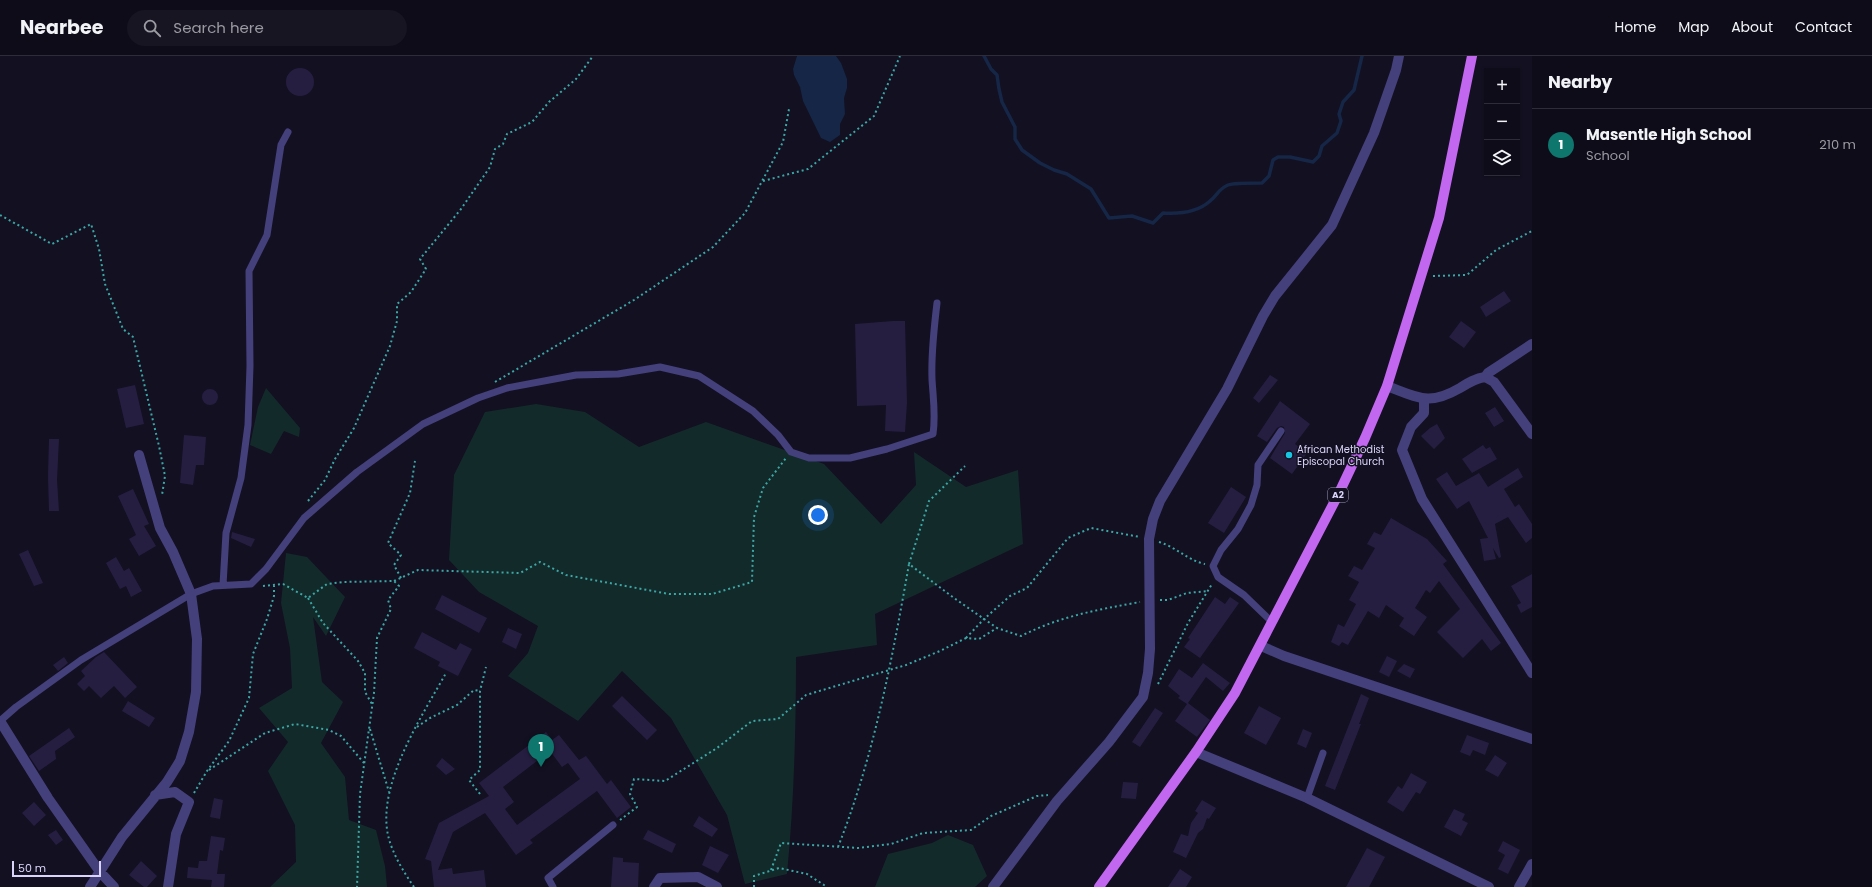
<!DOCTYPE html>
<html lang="en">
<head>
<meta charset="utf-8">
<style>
	body { margin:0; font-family:Poppins,sans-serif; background:#171522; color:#f1f3f6 }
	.controls { position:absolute; right:12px; top:12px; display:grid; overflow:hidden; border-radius:0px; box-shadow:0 1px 3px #0004 }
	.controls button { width:36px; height:36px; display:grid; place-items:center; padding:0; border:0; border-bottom:1px solid #2e2c38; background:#0e0c19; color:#f1f3f6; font:20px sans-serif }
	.scale { position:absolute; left:12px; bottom:10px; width:89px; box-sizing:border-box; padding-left:4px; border:2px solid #dad4fa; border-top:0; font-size:11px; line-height:14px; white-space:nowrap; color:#dad4fa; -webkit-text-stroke:3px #131021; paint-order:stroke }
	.you { position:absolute; left:818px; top:459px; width:14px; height:14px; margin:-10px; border:3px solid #fff; border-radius:50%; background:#1a73e8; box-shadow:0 0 0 6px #1a73e833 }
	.badge { display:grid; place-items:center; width:26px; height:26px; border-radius:50%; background:#0f766e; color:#fff; font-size:13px; font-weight:700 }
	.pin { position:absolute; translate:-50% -33px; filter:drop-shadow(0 1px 2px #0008) }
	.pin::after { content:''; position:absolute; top:21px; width:14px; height:12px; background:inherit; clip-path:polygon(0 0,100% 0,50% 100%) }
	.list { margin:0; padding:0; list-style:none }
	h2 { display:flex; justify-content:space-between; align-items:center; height:52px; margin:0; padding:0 16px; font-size:17px }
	h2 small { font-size:13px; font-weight:400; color:#9b9ba2 }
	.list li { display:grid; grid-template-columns:26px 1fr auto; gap:12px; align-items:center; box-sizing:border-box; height:72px; padding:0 16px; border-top:1px solid #2e2c38 }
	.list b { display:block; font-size:15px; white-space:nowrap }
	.list p { margin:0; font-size:13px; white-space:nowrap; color:#9b9ba2 }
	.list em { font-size:13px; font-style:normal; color:#9b9ba2 }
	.icon { flex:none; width:22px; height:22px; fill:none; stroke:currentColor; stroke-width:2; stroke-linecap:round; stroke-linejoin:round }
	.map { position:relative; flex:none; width:1532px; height:831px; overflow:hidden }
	header { display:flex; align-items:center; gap:24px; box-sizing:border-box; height:56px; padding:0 20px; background:#0e0c19; border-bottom:1px solid #2e2c38 }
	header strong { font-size:19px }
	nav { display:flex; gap:22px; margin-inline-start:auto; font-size:14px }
	.search { width:280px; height:36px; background:#171522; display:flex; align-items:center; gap:10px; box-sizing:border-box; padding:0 14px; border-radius:22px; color:#9b9ba2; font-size:15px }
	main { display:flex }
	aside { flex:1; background:#0e0c19 }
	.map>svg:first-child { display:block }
	.green { fill:#132a2a }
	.water { fill:#152646 }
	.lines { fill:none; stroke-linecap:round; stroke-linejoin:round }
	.stream { stroke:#152646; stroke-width:3.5 }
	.building { fill:#261e40; fill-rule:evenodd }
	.path { stroke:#3ba8a6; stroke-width:2; stroke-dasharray:2 3; stroke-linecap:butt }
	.service { stroke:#44407b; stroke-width:7 }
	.minor { stroke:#44407b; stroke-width:10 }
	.primary { stroke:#c267ef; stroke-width:10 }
	.poi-dot { fill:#18c6e3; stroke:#131021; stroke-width:1.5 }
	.labels { text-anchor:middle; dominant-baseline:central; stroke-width:3; stroke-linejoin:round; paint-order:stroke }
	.shield { fill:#131021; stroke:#9e99b9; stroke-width:1 }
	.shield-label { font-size:9px; font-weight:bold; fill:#dad4fa }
	.poi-label { font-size:10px; fill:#dad4fa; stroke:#131021; text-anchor:start }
</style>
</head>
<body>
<header>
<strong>Nearbee</strong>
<div class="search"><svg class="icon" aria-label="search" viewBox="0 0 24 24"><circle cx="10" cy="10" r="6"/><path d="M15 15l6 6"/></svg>Search here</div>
<nav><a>Home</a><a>Map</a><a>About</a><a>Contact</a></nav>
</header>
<main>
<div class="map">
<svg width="1532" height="831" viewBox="0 0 1532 831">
	<rect width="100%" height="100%" fill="#131021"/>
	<path class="green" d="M266 332 300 372 299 381 284 375 271 398 250 389 258 351Z
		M536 348 585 356 639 391 706 366 824 408 881 468 916 429 914 396 966 431 1018 414 1023 488 875 558 877 589 796 601C796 674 794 746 787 818L745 828 727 759 671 662 622 615 578 665 508 620 528 597 538 570 479 536 449 504 454 419 485 356Z
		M286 497 307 501 345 541 326 580 313 561 322 626 343 646 321 687 345 721 349 764 376 774 385 810 387 831H270L296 806 295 769 268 715 288 686 259 652 292 632 290 592 281 547Z
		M948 779 973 789 987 820 975 831H875L888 798 932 787Z"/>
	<path class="water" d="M797 0H836L841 7 847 23V32L844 42 845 58 840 68V79L830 86 821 82 803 45 800 31 794 19 793 13Z"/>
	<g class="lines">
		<path class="stream" d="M984 0 991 13 997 19 999 33 1002 46 1015 71V83L1022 94 1040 107 1054 114 1067 118 1091 133 1109 162 1132 160 1153 167 1163 157C1179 158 1197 157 1210 145 1218 139 1217 134 1228 129 1233 127 1255 127 1262 127L1269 120 1273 104 1278 101H1290L1313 106 1319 100 1322 90 1337 77 1341 65 1339 58 1343 46 1354 34 1362 0"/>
	</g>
	<path class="building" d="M286 26a14 14 0 1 1 28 0a14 14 0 1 1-28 0Z
		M1504 235 1511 245 1486 261 1480 251Z
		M893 265H905L907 347 905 376 885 375 886 349 857 350 855 268Z
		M1461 265 1476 276 1464 292 1449 281Z
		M1270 319 1278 324 1259 347 1253 342Z
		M135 329 144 368 126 372 117 333Z
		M202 341a8 8 0 1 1 16 0a8 8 0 1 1-16 0Z
		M1280 345 1310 368 1295 388 1307 397 1292 418 1270 402 1285 377 1284 371 1281 370 1277 372 1267 386 1257 380Z
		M1495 351 1504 365 1494 371 1485 357Z
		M1437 368 1445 382 1434 393 1421 380 1430 372Z
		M184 379 206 381 204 409H196L193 429 180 427Z
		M49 383H59L57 424 59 455H49L48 420Z
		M1483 389 1486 393 1490 391 1497 403 1472 417 1462 403Z
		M1518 412 1523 421 1504 433 1515 451 1519 448 1532 468V482L1526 487 1508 461 1495 468 1501 501 1499 502 1493 492 1496 503 1484 505 1480 483 1488 482 1469 445 1457 453 1436 423 1447 416 1456 430 1479 417 1488 431Z
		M1231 431 1246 441 1224 477 1208 467Z
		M133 433 149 468 144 470 156 490 139 500 129 483 136 479 118 440Z
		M1391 462 1427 483 1447 505 1443 508 1501 587 1491 595 1482 583 1463 602 1437 576 1460 553 1439 525 1430 537 1426 534 1415 552 1427 561 1414 580 1399 570 1404 562 1386 549 1379 562 1368 555 1348 589 1342 586 1339 590 1331 586 1338 568 1344 571 1356 548 1349 544 1359 526 1348 520 1354 510 1362 514 1375 492 1367 488 1374 476 1381 479Z
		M232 476 255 483 251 491 231 482Z
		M28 494 43 527 34 530 19 498Z
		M116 501 124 515 129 512 142 535 131 541 126 530 120 533 106 507Z
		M1532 518V551L1521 557 1517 549 1521 547 1511 530Z
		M442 539 487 562 479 577 435 553Z
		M1215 541 1225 548 1230 541 1239 547 1200 602 1184 591 1190 583 1188 582Z
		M508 572 522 578 516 593 502 586Z
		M422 576 456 594 460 587 472 593 458 620 438 610 440 606 414 592Z
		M104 596 137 631 125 642 114 630 101 642 89 630 84 635 77 628 85 620 81 615 96 601Z
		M1387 600 1397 605 1389 621 1379 616Z
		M64 601 68 607 58 615 53 609Z
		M1203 607 1230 627 1223 635 1206 621 1188 647 1210 664 1197 681 1175 665 1187 648 1178 642 1180 640 1168 630 1179 613 1192 622Z
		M1404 608 1415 613 1410 622 1397 615Z
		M1361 638 1369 642 1359 668H1361L1335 734 1325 730Z
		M622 640 657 674 647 684 612 650Z
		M128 645 155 662 149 671 122 655Z
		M1259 650 1281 662 1266 689 1244 677Z
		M1155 652 1163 657 1140 691 1132 686Z
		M69 672 75 681 55 695 56 703 39 715 29 700Z
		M1303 673 1312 677 1306 692 1297 688Z
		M546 676 552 684 559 679 579 704 586 700 607 728 611 724 631 751 617 762 597 735 530 784 533 787 516 799 485 757 453 776 438 814 452 812 453 818 484 814 486 831H434L431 805 425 803 439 767 489 740 479 727ZM550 695 562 711 568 707 580 723 517 769 505 753 514 746 503 731Z
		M1467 679 1489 687 1485 699 1473 694 1470 700 1460 696Z
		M1495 699 1507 707 1498 721 1485 714Z
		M442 702 455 713 446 719 436 710Z
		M1411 717 1427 726 1420 738 1416 736 1403 756 1387 746 1398 730 1402 733Z
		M1123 726 1138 727 1136 743 1121 742Z
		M214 742 223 744 220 763 210 761Z
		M1202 744 1216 752 1209 763 1207 762 1203 773 1198 777 1186 802 1173 796 1181 778 1188 780 1191 767 1198 757 1195 755Z
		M34 746 46 759 34 770 22 757Z
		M1454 753 1465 758 1462 764 1468 767 1461 780 1444 771Z
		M699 760 718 773 712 781 693 770Z
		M56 774 63 784 56 789 48 779Z
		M648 774 676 788 672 797 643 783Z
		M211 780 225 782 223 795 220 794 217 818H225L224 831H211L212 824 187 822 188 811 198 812 199 805H207Z
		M1503 785 1520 794 1508 818 1498 813 1505 799 1498 795Z
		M710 790 729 799 718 817 702 809Z
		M1367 792 1385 801 1369 831H1346Z
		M613 801 623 802V806L639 807 638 831H611Z
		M141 805 157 820 147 831H144L129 819Z
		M1180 813 1192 821 1186 831H1168Z"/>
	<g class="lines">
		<path class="path" d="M763 125 808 113 874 60 900 0
			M0 159 52 188 91 168 99 193 105 228 123 273 133 281 159 390 165 420 162 439
			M1433 220 1467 219 1496 194 1532 175
			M495 326 634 244 713 191 745 157 783 86 789 53
			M308 445 325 424 335 403 354 372 390 290 397 265V248L411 236 426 213 420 203 461 153 490 111 495 93 503 88 507 78 532 66 549 46 576 23 593 0
			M1159 486C1178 492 1187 504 1205 508
			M909 508 929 445 965 410
			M401 522 394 509 401 499 388 487 410 437 415 405
			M394 525 418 514 520 517 540 506 566 519 669 538H712L752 526 754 461 763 432 786 402
			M263 530 283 528 308 542 327 528 343 526 394 525 399 530 388 544 391 553 377 582 374 637 360 738 357 831
			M308 542 323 567 358 605 365 617V636L372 648
			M1160 544H1168L1187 537 1208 535
			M966 582 984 563 1010 540 1027 532 1068 482 1091 472 1140 481
			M1158 628 1188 567 1212 528
			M417 671 430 662 457 649 474 634 480 635
			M370 673 389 736
			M209 714 265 677 295 668 329 674 341 680 364 707
			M194 737 207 715 229 685 249 642 253 598 267 563 274 540V528
			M480 738 469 724 480 714V635L486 611
			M620 764 637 751 630 738 634 723 665 725 717 692 752 665 778 663 806 639 906 609 940 595 966 582 979 583 997 572 1021 580C1061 560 1096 554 1140 546
			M838 791C874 700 892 604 909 508L954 542 997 572
			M771 814 781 787 858 792 891 788 923 777 971 774 991 760 1037 740 1048 739
			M414 831C403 815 392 797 388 779 377 728 422 660 446 617
			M754 831V820L779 812 807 818 827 831"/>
		<path class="service" d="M223 529 226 477 241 422 248 369 250 310 249 215 267 179 281 89 288 76
			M1272 566 1244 539 1218 521 1213 510 1221 494 1238 473 1251 449 1257 429 1258 409 1281 375
			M0 665 16 651 81 604 191 538 213 530 251 528 266 513 304 462 357 416 423 368 478 342 507 332 576 319 618 318 660 311 699 320 753 355 778 379 791 396 809 402H850L887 393 933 378C936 358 933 342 932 323 931 297 934 272 937 247
			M1307 742 1323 697
			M553 831 548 822 613 769"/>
		<path class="minor" d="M1485 321 1488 317 1532 288
			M1387 330C1419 342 1429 350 1460 332 1468 327 1476 322 1485 321L1494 326 1532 378
			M1424 343V357L1411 371 1402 394 1422 443 1532 617
			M1261 590 1284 600 1532 683
			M0 665 48 742 100 816 114 831
			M1196 696 1307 742 1489 831
			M155 739 175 736 189 746 176 778 168 831
			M90 831 122 781 167 726 180 705 189 676 196 636 197 583 191 538 173 496 160 472 139 399
			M654 831 660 822 698 821 717 831
			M993 831 1057 745 1109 686 1143 641 1148 617 1150 593 1149 483 1153 463 1160 445 1227 333 1263 260 1275 240 1332 169 1374 77 1396 14 1399 0
			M1519 831 1532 808"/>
		<path class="primary" d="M1099 831 1196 696 1235 637 1339 437 1365 382 1387 330 1439 162 1472 0"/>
	</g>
	<circle class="poi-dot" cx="1289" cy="399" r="4"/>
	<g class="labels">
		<rect class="shield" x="1328" y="432" width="20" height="14" rx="3"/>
		<g class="shield-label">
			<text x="1338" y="439">A2</text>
		</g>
		<g class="poi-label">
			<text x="1297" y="393">African Methodist<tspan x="1297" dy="12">Episcopal Church</tspan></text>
		</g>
	</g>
</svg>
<div class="controls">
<button>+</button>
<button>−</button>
<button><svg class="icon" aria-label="layers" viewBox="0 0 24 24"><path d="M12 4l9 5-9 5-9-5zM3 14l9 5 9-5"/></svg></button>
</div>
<div class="scale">50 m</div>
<div class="you"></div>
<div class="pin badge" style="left:541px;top:711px">1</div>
</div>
<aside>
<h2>Nearby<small></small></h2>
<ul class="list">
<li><span class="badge">1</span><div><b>Masentle High School</b><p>School</p></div><em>210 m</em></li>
</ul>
</aside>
</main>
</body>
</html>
